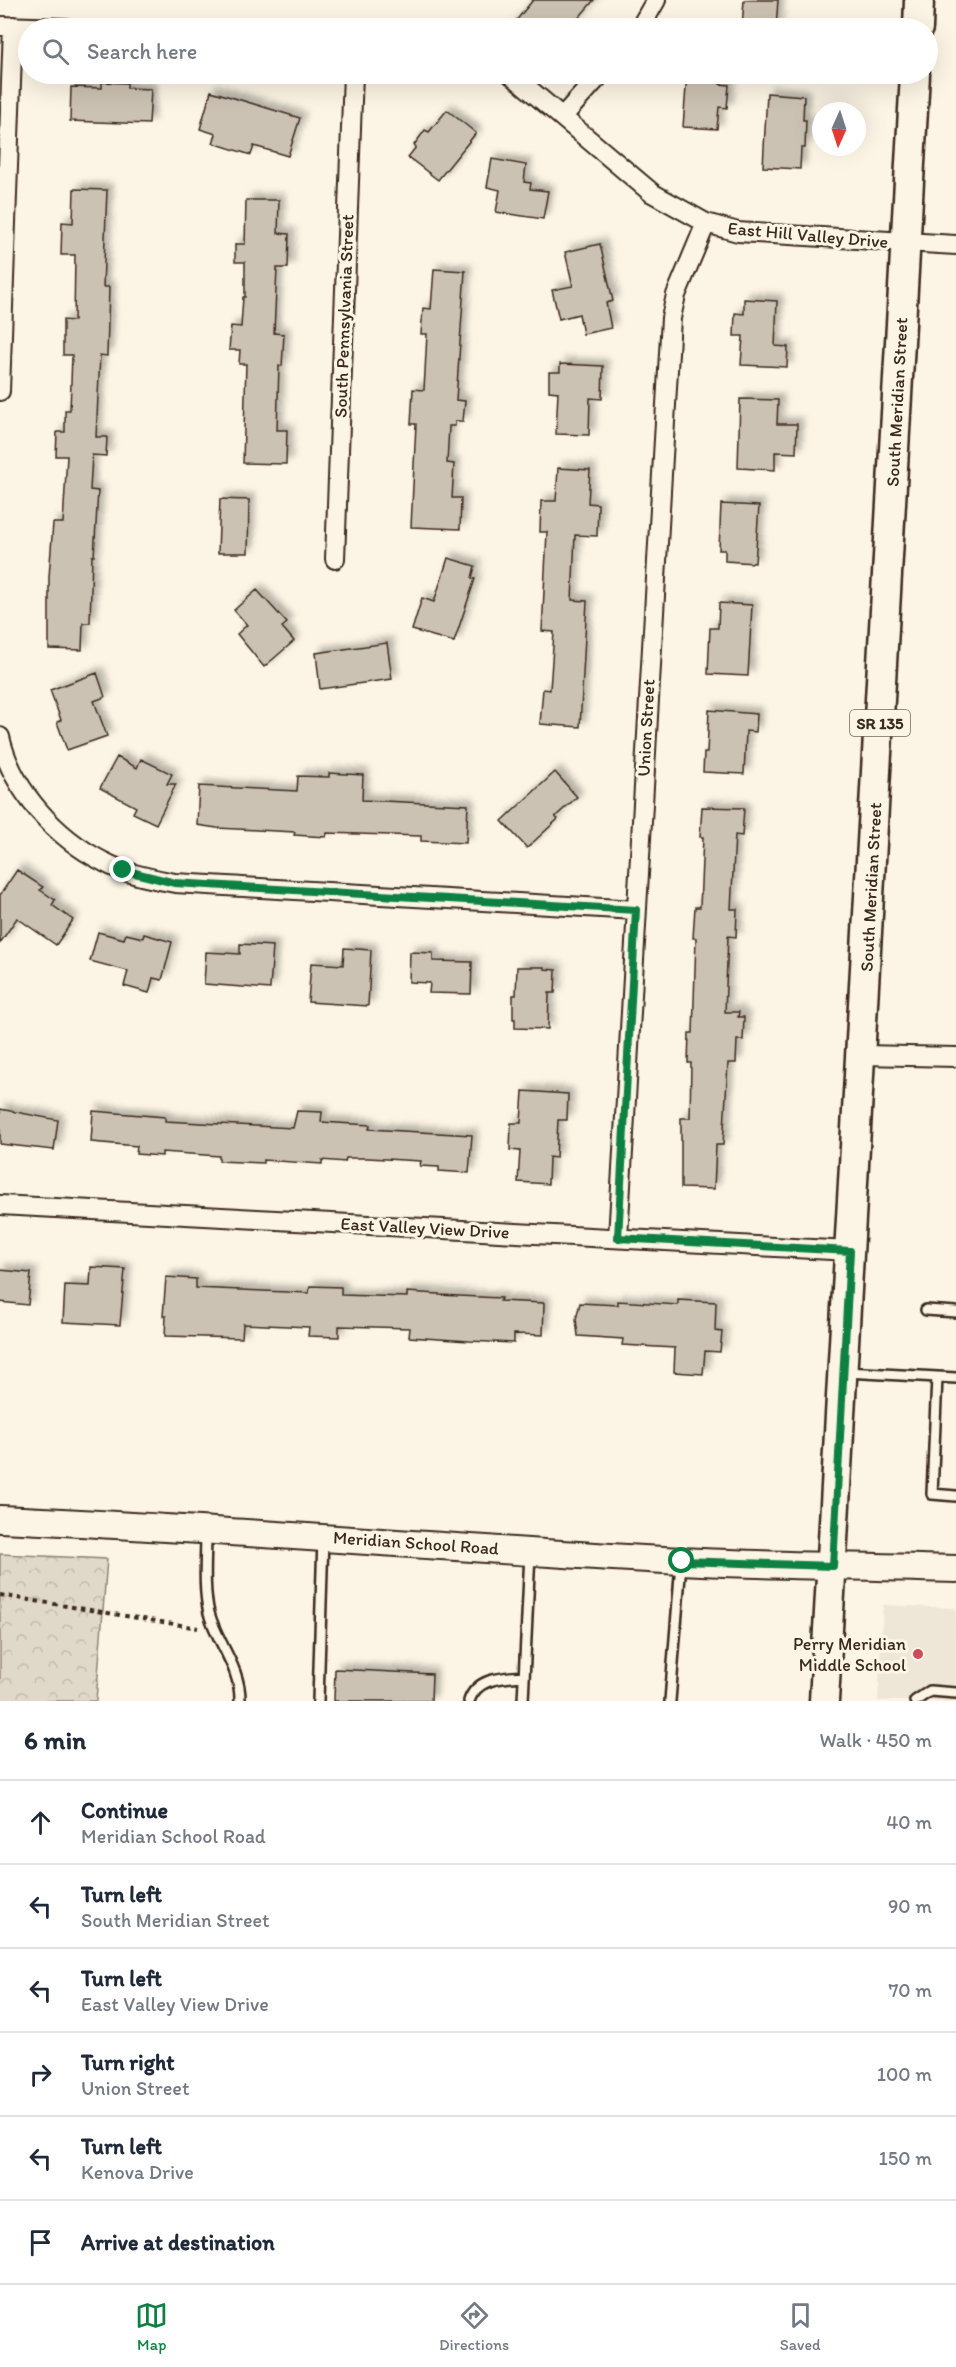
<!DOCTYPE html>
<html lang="en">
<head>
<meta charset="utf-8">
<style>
	body { margin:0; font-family:Itim,sans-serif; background:#f2f2f3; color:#1f2937 }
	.compass { position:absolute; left:812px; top:102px; width:54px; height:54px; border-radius:50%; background:#fff; box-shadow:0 6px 24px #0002; rotate:183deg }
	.stop { position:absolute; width:18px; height:18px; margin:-14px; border:4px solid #0b8043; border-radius:50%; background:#fff }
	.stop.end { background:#0b8043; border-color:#fff; box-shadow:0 2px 6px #0008 }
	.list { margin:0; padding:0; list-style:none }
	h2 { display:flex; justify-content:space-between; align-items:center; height:78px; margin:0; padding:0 24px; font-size:26px }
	h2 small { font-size:20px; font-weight:400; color:#747a83 }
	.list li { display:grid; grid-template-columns:39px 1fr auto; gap:18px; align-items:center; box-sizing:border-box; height:84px; padding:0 24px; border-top:2px solid #e0e1e3 }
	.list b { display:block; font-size:22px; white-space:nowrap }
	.list p { margin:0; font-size:20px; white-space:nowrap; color:#747a83 }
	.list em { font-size:20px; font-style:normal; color:#747a83 }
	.icon { flex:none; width:33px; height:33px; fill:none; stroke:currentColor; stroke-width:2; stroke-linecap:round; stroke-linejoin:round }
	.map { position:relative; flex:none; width:956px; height:1701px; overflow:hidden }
	.search { position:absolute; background:#fff; box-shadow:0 6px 24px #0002; left:18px; right:18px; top:18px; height:66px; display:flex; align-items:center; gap:15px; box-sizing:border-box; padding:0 21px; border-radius:33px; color:#747a83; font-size:22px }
	.sheet { height:582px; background:#fff }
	nav { display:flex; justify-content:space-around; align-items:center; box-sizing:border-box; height:84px; border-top:2px solid #e0e1e3; background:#fff; font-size:16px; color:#747a83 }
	nav a { display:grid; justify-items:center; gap:3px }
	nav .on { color:#0b8043 }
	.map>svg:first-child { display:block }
	.built { fill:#eee6d6 }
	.park { fill:url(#park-crowns); stroke:#8e8173; stroke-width:1.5 }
	.building { fill:#ccc2b3; stroke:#3b2a1e; stroke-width:1.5; filter:url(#shadow) }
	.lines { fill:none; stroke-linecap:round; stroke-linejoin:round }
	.lane-casing { stroke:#3b2a1e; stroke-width:14 }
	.street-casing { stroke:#3b2a1e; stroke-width:22 }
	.secondary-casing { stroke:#3b2a1e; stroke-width:30 }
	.primary-casing { stroke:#3b2a1e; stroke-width:33 }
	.path { stroke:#3b2a1e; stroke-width:4; stroke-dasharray:4.5 4.5; stroke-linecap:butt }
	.lane { stroke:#fcf5e5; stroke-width:9 }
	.street { stroke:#fcf5e5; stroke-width:18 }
	.secondary { stroke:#fcf5e5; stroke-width:26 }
	.primary { stroke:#fcf5e5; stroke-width:28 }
	.route { stroke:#0b8043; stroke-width:8 }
	.poi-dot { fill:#d1495b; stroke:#fcf5e5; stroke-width:2 }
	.labels { text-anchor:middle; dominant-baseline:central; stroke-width:6; stroke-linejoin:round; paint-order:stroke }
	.shield { fill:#fcf5e5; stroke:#75675a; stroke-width:1.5 }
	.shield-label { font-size:16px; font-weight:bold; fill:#3b2a1e }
	.street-label { font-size:18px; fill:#3b2a1e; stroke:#fcf5e5 }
	.poi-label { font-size:18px; fill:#3b2a1e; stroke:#fcf5e5; text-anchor:end }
</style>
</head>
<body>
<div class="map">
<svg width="956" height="1701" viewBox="0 0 956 1701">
	<defs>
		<pattern id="park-crowns" width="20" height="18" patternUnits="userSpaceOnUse" patternTransform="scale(1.5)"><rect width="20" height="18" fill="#e0d8c8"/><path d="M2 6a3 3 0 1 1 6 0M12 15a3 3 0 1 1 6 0" fill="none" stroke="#c1baab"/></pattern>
		<filter id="shadow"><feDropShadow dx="5.5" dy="-5.5" stdDeviation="3" flood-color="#0004"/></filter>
	</defs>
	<rect width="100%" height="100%" fill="#fcf5e5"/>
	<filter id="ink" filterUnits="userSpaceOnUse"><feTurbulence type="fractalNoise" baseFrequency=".0167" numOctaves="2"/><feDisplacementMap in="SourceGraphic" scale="12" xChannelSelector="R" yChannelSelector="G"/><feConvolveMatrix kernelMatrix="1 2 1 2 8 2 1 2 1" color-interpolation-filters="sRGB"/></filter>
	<g filter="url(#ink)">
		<path class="built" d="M883 1605 956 1608V1701H878Z"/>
		<path class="park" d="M0 1554 107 1559 96 1701H0Z"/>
		<path class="building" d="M533 0H594L570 28H510Z
			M744 0H778L776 28H742Z
			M687 74H721L720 84 729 85 727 108 719 107 717 129 683 127Z
			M102 82 127 83V88L151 89 149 124 70 121 71 87 102 88Z
			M211 91 300 118 288 156 254 146 251 155 213 143 216 134 200 129Z
			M767 93 804 96 803 120H806L805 148H801L800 169 763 167Z
			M447 110 476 133 438 180 408 157 416 147 414 145 425 130 429 132Z
			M492 159 526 165 524 182 531 183 530 189 548 191 543 219 496 212 500 190 487 187Z
			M74 189 107 190 103 287H109L107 356 100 355 96 437H107L106 456 92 455 90 490 98 491 94 556H92L90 623H83L82 650 49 649V577L53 523H63L67 456H56L57 432H65V410H70L72 355H63V320L74 321 75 255H61L62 222 73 223Z
			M246 200H279L278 233 289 234 288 268H277L274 333 284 334 282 366H279L277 430H287L286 464 243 463 246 364H239L240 350H229L231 326 241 327 243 297H245V262H235V244H245Z
			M600 244 613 301 606 303 611 328 583 334 579 314 559 319 552 290 573 286 565 252Z
			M434 269 465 271 456 400 465 401 463 421H455V426H449L447 463 454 464 452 498H461L460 529 411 527 416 424H411L413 389 424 390 427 334H421L423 308 431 309Z
			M744 299 777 301 775 346 788 347 787 367 741 365 743 336H734L735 313 744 314Z
			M560 364 603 366 602 399 590 398 589 435 556 434 558 392 549 391V372H560Z
			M740 399 778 400 777 424H797L796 453 775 452V470L738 468Z
			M558 468 590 470 588 503 598 504 597 536 575 535 572 600 587 601 580 727 540 724 543 689 550 690 554 632 542 631 547 532H540L541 501H556Z
			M220 499 249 500 248 553H218Z
			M721 504 759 506 755 563 725 561V550H719Z
			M448 558 475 566 472 578 475 579 454 642 412 630 422 598 434 602Z
			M257 590 287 623 282 627 294 641 264 667 237 634 247 625 234 610Z
			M719 603 752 605 748 676 708 674 710 628H718Z
			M387 643 392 679 320 689 316 653Z
			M97 673 105 697 94 701 107 736 67 750 57 722 61 720 50 690Z
			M709 710 757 714 756 732 746 731 744 774 703 772 704 753H707Z
			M117 757 137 768 141 759 172 774 167 784H176L156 824 133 813 136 807 100 788Z
			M555 772 577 797 555 817 558 819 527 848 502 821Z
			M329 773 363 775 362 800 468 805 466 843 421 841V836L327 833 326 837 294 835 295 832 217 828 197 825 199 786 297 791 298 776 329 777Z
			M702 807 744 808 742 836 735 835 731 909H737L736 937 728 936 725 1012H739L738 1017H744L743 1040H737L736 1063H728L723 1145H716L714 1189 681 1188V1118H690L691 1063H688L689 1033H693L696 938H693L695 907H700L703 837H700Z
			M17 870 43 887 40 890 55 900 52 905 73 920 56 945 17 918 0 943V895Z
			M98 932 124 939 126 934 143 938 144 934 172 942 162 980 153 978 149 993 124 986 128 971 90 961Z
			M240 944 273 946 270 989 204 984 206 952 240 954Z
			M344 948 371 950 368 1006 308 1002 311 963 343 965Z
			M410 952 433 953V961L472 962 471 994 429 993 430 983 409 982Z
			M517 967H544V969L556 970 555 993H549L548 1029 515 1028V1019H513V995H516Z
			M523 1091 568 1094 567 1120H558L556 1158 549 1157 548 1184 518 1182 520 1151 510 1150 511 1123H521Z
			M0 1109 58 1120 54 1150 0 1144Z
			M93 1111 165 1117V1121L293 1128 297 1111 322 1112 321 1122 370 1125 369 1129 472 1135 469 1173 439 1171V1167L420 1166 421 1161 368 1158H346L345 1162 322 1160V1164L263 1160V1163L219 1161V1156L162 1152V1156L136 1154 137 1146 91 1142Z
			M91 1267 125 1269 120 1325 63 1322 65 1285 90 1286Z
			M0 1270 31 1273 28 1305 0 1302Z
			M166 1277 196 1279V1288L309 1293 310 1286 341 1287V1295L407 1297V1292L439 1294V1295L501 1298 500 1301 544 1303 543 1335 514 1334V1343L469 1341 409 1337 410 1328 339 1326V1337L308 1336 309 1327 243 1324 242 1338 165 1336 166 1316H163Z
			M678 1300 716 1302 715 1331 722 1332 720 1352 705 1351 703 1374 674 1372 675 1348 622 1345 623 1339 578 1336 576 1319 580 1303 618 1305V1301L678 1305Z
			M335 1669 432 1674 431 1701H334Z"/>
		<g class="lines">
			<g class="lane-casing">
				<path id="lane" d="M926 1310 956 1312
					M846 1372 956 1378
					M937 1377 932 1494 956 1496
					M206 1533C206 1558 203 1588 209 1613 217 1643 241 1668 240 1701
					M318 1701 323 1538
					M469 1701C477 1677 503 1678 524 1676
					M523 1701 530 1553
					M670 1701 681 1563
					M915 1701 930 1691 956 1693"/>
			</g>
			<g class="street-casing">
				<path id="street" d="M0 26 66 28
					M640 28 656 0
					M511 74 652 193 706 223 738 232 956 245
					M563 116 601 74
					M0 391 13 26
					M335 559 353 74
					M0 737C12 790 56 838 104 862 126 874 150 878 175 883L636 910
					M862 1055 956 1057
					M0 1205 850 1251
					M618 1238 671 318 676 295 706 223"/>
			</g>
			<g class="secondary-casing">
				<path id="secondary" d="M0 1519C228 1529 454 1549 682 1561 773 1566 865 1566 956 1569"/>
			</g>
			<g class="primary-casing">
				<path id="primary" d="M918 28 919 0
					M824 1701 915 74"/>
			</g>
			<path class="path" d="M0 1595 198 1628"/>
			<use href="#lane" class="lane"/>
			<use href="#street" class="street"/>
			<use href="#secondary" class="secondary"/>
			<use href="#primary" class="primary"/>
		</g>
	</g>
	<g class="lines" filter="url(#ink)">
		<path class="route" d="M123 870 175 883 636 910 618 1238 850 1251 833 1566 682 1561"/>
	</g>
	<circle class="poi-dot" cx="918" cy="1654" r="6"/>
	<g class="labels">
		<rect class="shield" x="850" y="710" width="60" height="26" rx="4.5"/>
		<g class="shield-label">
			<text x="880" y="723">SR 135</text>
		</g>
		<g class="street-label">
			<text transform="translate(808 235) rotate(5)">East Hill Valley Drive</text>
			<text transform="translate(344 316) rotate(-88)">South Pennsylvania Street</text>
			<text transform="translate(897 402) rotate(-87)">South Meridian Street</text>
			<text transform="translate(646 728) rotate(-87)">Union Street</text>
			<text transform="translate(871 887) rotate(-87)">South Meridian Street</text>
			<text transform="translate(425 1228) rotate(3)">East Valley View Drive</text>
			<text transform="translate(416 1543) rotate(4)">Meridian School Road</text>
		</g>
		<g class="poi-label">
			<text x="906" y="1644">Perry Meridian<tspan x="906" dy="21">Middle School</tspan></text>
		</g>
	</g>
</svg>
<svg class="compass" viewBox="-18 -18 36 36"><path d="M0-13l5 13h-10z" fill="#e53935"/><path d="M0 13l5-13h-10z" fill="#747a83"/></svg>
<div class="stop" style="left:682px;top:1561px"></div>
<div class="stop end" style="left:123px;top:870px"></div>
<div class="search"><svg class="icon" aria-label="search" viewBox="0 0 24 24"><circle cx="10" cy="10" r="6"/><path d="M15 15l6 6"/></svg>Search here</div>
</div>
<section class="sheet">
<h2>6 min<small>Walk · 450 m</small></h2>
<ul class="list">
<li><svg class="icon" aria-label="ahead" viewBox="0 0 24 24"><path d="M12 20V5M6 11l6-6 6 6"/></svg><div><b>Continue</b><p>Meridian School Road</p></div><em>40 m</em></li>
<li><svg class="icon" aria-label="left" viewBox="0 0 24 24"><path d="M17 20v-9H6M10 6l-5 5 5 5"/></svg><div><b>Turn left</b><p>South Meridian Street</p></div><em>90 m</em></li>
<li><svg class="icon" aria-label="left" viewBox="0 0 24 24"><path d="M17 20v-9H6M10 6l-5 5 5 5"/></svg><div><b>Turn left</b><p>East Valley View Drive</p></div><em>70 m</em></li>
<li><svg class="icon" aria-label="right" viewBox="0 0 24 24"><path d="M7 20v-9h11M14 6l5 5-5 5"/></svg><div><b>Turn right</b><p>Union Street</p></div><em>100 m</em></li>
<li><svg class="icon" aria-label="left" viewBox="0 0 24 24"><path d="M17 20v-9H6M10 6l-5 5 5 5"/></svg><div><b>Turn left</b><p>Kenova Drive</p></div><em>150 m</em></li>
<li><svg class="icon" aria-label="arrive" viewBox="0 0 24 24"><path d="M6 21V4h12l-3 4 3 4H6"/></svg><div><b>Arrive at destination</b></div></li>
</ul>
</section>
<nav>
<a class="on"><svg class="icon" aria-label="map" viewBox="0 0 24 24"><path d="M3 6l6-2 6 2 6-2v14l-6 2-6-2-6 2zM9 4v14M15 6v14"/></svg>Map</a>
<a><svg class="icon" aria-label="directions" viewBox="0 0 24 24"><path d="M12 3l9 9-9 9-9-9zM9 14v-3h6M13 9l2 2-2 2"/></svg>Directions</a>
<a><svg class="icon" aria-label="saved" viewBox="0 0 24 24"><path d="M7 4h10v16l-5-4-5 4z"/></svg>Saved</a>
</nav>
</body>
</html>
